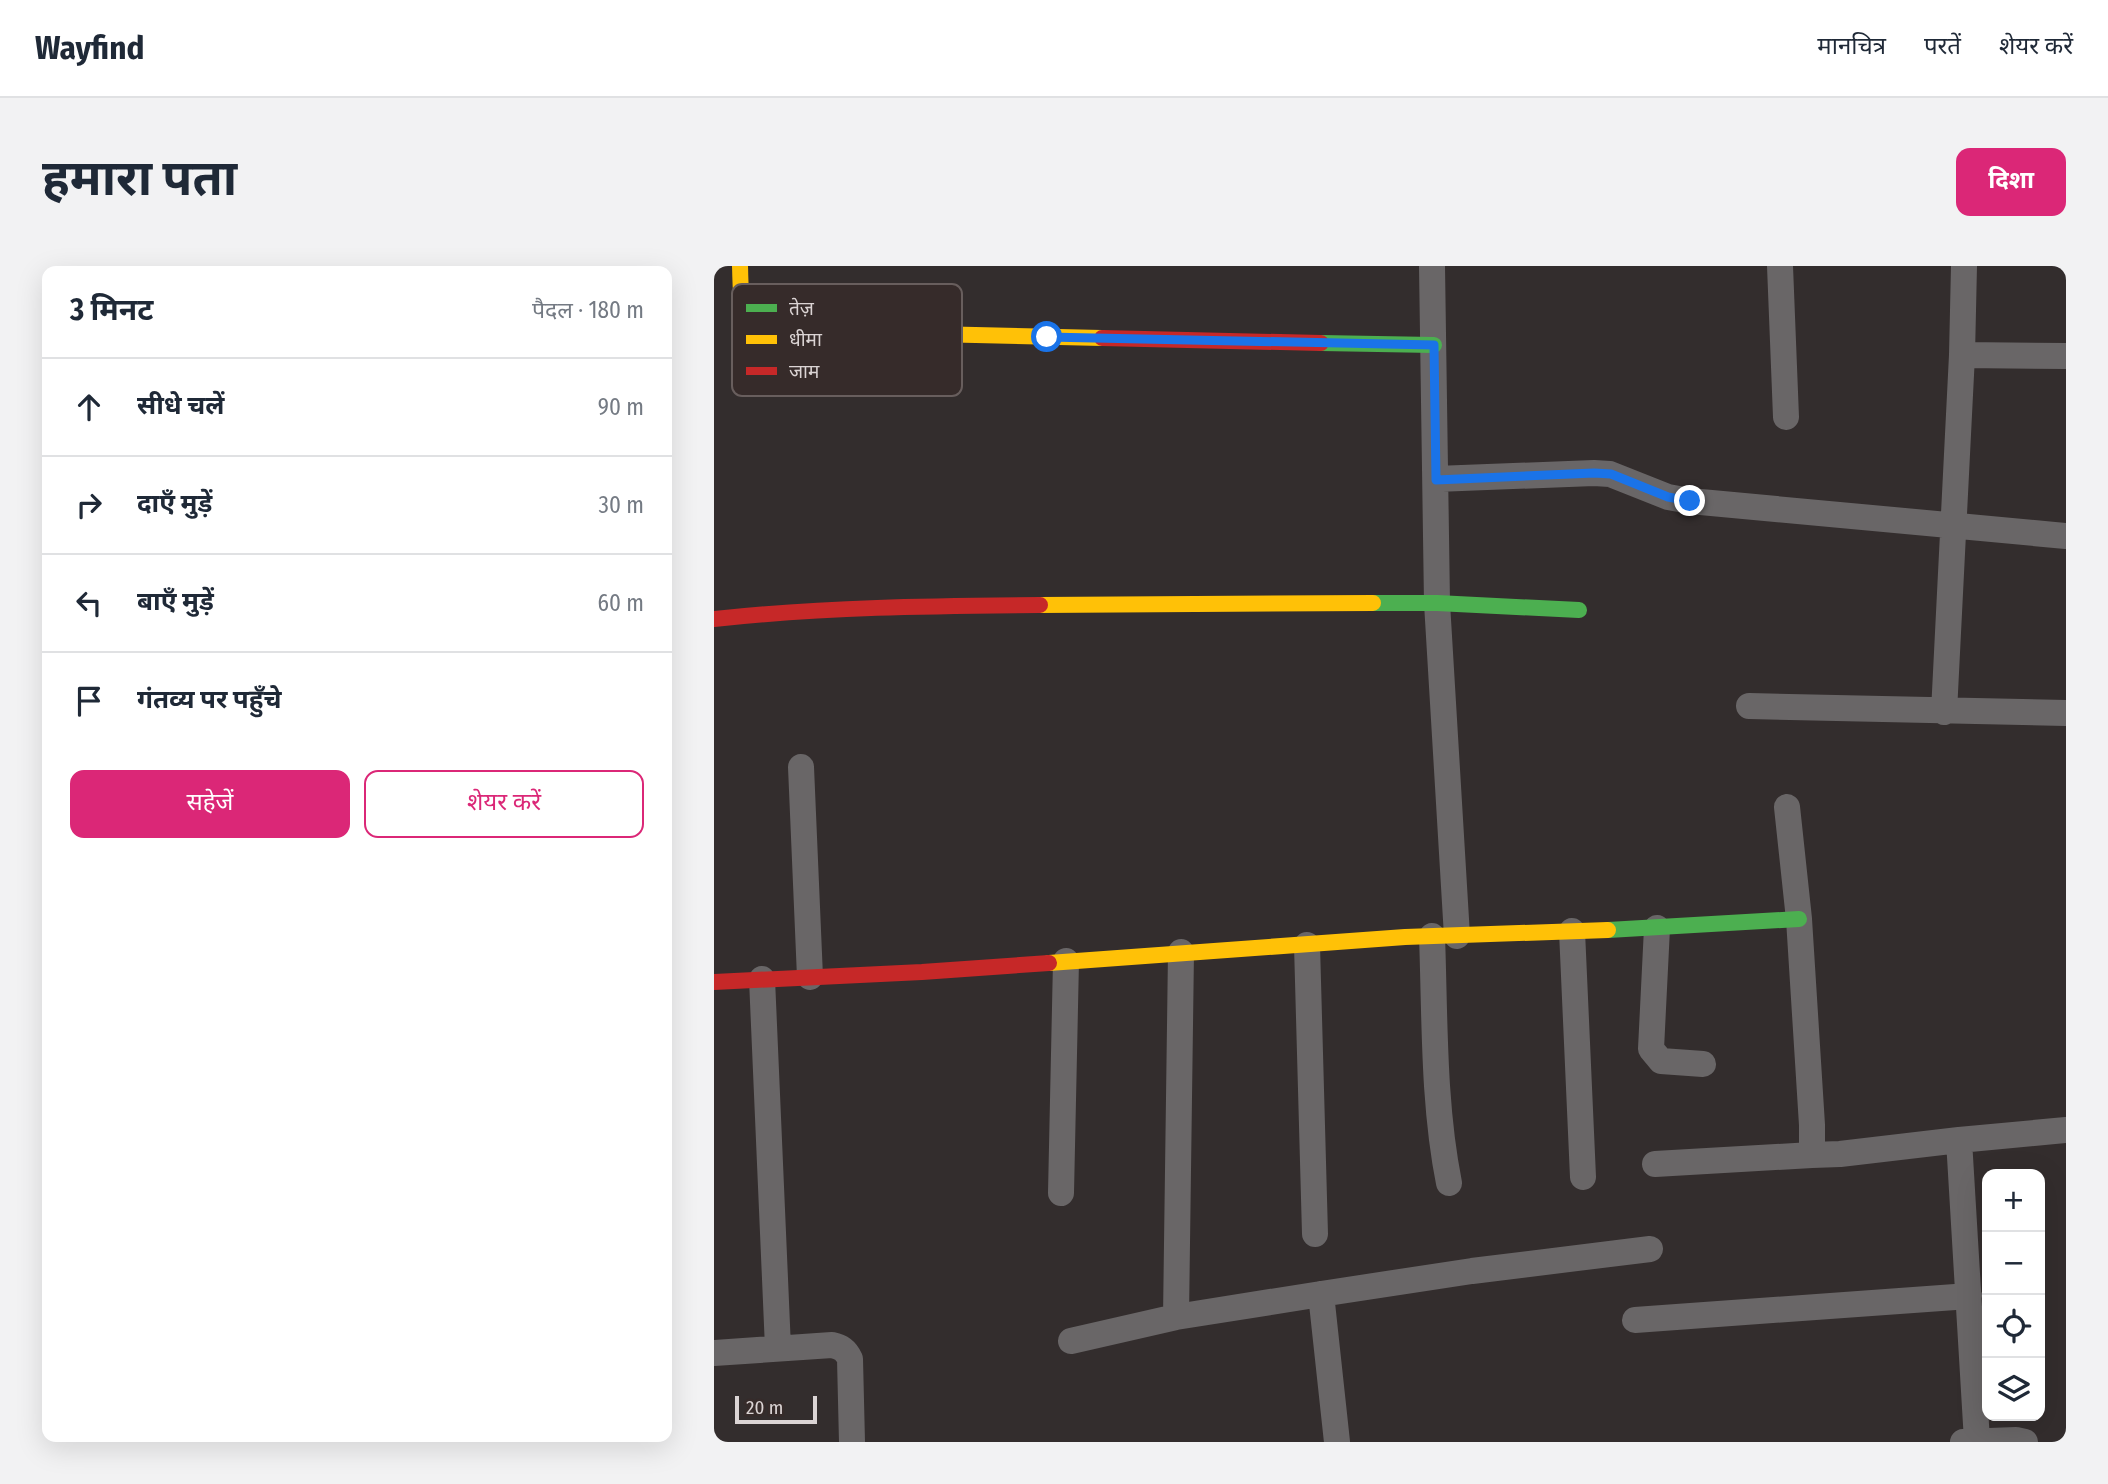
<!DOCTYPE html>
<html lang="hi">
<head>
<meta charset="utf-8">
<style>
	body { margin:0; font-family:"Fira Sans Condensed","Noto Sans Devanagari",sans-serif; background:#f2f2f3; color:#1f2937 }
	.controls { position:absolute; right:21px; bottom:21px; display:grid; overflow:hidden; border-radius:14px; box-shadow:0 7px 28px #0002 }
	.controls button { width:63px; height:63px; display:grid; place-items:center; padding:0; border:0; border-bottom:2px solid #e0e1e3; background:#fff; color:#1f2937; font:35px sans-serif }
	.scale { position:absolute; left:21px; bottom:18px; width:82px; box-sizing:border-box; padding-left:7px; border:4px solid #dbd4d4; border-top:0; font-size:19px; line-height:24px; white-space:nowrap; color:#dbd4d4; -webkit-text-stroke:5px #362b2a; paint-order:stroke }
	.stop { position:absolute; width:21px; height:21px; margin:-16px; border:5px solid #1a73e8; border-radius:50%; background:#fff }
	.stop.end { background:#1a73e8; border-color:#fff; box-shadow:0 2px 7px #0008 }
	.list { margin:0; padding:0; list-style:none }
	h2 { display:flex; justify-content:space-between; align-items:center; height:91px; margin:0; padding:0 28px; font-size:30px }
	h2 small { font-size:23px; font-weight:400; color:#747a83 }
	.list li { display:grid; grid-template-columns:46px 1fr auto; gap:21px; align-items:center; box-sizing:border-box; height:98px; padding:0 28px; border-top:2px solid #e0e1e3 }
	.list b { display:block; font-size:26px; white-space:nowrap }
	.list em { font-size:23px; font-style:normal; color:#747a83 }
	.actions { display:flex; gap:14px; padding:21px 28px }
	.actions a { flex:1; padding:16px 0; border:2px solid #db2777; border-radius:14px; text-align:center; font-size:24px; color:#db2777 }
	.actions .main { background:#db2777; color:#fff }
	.icon { flex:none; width:38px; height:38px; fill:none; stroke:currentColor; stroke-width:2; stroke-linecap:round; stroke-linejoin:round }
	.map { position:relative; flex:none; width:1352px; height:1176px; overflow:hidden; border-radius:14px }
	header { display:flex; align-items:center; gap:42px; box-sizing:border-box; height:98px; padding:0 35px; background:#fff; border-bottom:2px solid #e0e1e3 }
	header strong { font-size:33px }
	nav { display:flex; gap:38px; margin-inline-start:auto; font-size:24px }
	.intro { display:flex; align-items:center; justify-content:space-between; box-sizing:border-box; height:168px; padding:0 42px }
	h1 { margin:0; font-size:49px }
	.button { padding:18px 32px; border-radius:14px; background:#db2777; color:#fff; font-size:24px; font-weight:700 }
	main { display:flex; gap:42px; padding:0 42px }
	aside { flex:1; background:#fff; border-radius:14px; box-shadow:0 7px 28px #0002 }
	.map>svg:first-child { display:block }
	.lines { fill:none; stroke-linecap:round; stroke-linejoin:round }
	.street { stroke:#696667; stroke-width:26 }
	.fast { stroke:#4caf50; stroke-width:16 }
	.slow { stroke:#ffc107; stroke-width:16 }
	.jam { stroke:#c62828; stroke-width:16 }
	.route { stroke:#1a73e8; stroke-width:9 }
	.key { fill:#362b2a; stroke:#685e5d; stroke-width:2 }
	.key-label { font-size:19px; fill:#dbd4d4 }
</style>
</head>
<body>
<header>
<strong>Wayfind</strong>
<nav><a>मानचित्र</a><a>परतें</a><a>शेयर करें</a></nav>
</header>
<div class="intro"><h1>हमारा पता</h1><a class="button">दिशा</a></div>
<main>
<aside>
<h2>3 मिनट<small>पैदल · 180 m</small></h2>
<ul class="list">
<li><svg class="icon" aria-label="ahead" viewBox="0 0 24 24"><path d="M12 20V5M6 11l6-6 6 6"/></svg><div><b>सीधे चलें</b></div><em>90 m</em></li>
<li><svg class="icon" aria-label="right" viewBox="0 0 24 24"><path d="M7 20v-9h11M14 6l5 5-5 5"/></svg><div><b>दाएँ मुड़ें</b></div><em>30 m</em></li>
<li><svg class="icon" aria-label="left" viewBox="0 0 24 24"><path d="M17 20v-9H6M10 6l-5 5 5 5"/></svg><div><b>बाएँ मुड़ें</b></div><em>60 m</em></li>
<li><svg class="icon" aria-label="arrive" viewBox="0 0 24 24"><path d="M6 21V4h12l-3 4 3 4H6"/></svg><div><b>गंतव्य पर पहुँचे</b></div></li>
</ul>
<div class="actions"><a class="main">सहेजें</a><a>शेयर करें</a></div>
</aside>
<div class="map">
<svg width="1352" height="1176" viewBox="0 0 1352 1176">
	<rect width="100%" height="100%" fill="#332d2d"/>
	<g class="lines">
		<path class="street" d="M718 0 723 337 743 670
			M1066 0 1072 151
			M1248 89 1352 90
			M722 213 880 207 896 208 954 231 976 235 1352 270
			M1035 440 1352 447
			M1230 446 1248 89 1250 0
			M87 501 96 711
			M1073 541 1085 653 1098 859V889L1126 888 1245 874 1352 864
			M943 662 937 783 947 795 989 798
			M858 665 869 911
			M718 670C721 752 719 837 735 917
			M593 679 601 968
			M48 713 64 1082
			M1245 874 1263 1175
			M941 898 1098 889
			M347 927 352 695
			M607 1028 623 1176
			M462 1051 467 686
			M921 1054 1255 1030
			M357 1075 462 1051 607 1028 758 1005 936 983
			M0 1087 118 1079C127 1081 132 1084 136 1093L138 1176
			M1249 1176 1302 1174 1311 1176"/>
		<path class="fast" d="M607 77 720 79
			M659 337H723L865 344
			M894 664 1085 653"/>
		<path class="slow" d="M26 0C27 23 24 53 48 64L388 72
			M326 339 659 337
			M335 697 691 671 894 664"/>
		<path class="jam" d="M388 72 607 77
			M0 353C109 341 217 340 326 339
			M0 716 208 706 335 697"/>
	</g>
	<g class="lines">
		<path class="route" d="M333 71 720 79 722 214 880 207 897 208 954 231 976 235"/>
	</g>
	<rect x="18" y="18" width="230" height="112" rx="10" class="key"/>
	<rect x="32" y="38" width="31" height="8" fill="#4caf50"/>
	<rect x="32" y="69" width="31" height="9" fill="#ffc107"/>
	<rect x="32" y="101" width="31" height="8" fill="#c62828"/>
	<g class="key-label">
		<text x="75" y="49">तेज़</text>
		<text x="75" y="80">धीमा</text>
		<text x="75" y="112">जाम</text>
	</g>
</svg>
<div class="controls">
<button>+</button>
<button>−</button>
<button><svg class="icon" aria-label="locate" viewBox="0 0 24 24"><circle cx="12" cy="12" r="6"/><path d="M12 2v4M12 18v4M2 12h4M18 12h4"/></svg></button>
<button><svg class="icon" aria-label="layers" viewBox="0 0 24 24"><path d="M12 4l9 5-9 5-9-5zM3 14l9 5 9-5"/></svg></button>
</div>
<div class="scale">20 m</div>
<div class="stop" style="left:333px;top:71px"></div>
<div class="stop end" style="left:976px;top:235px"></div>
</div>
</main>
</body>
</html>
